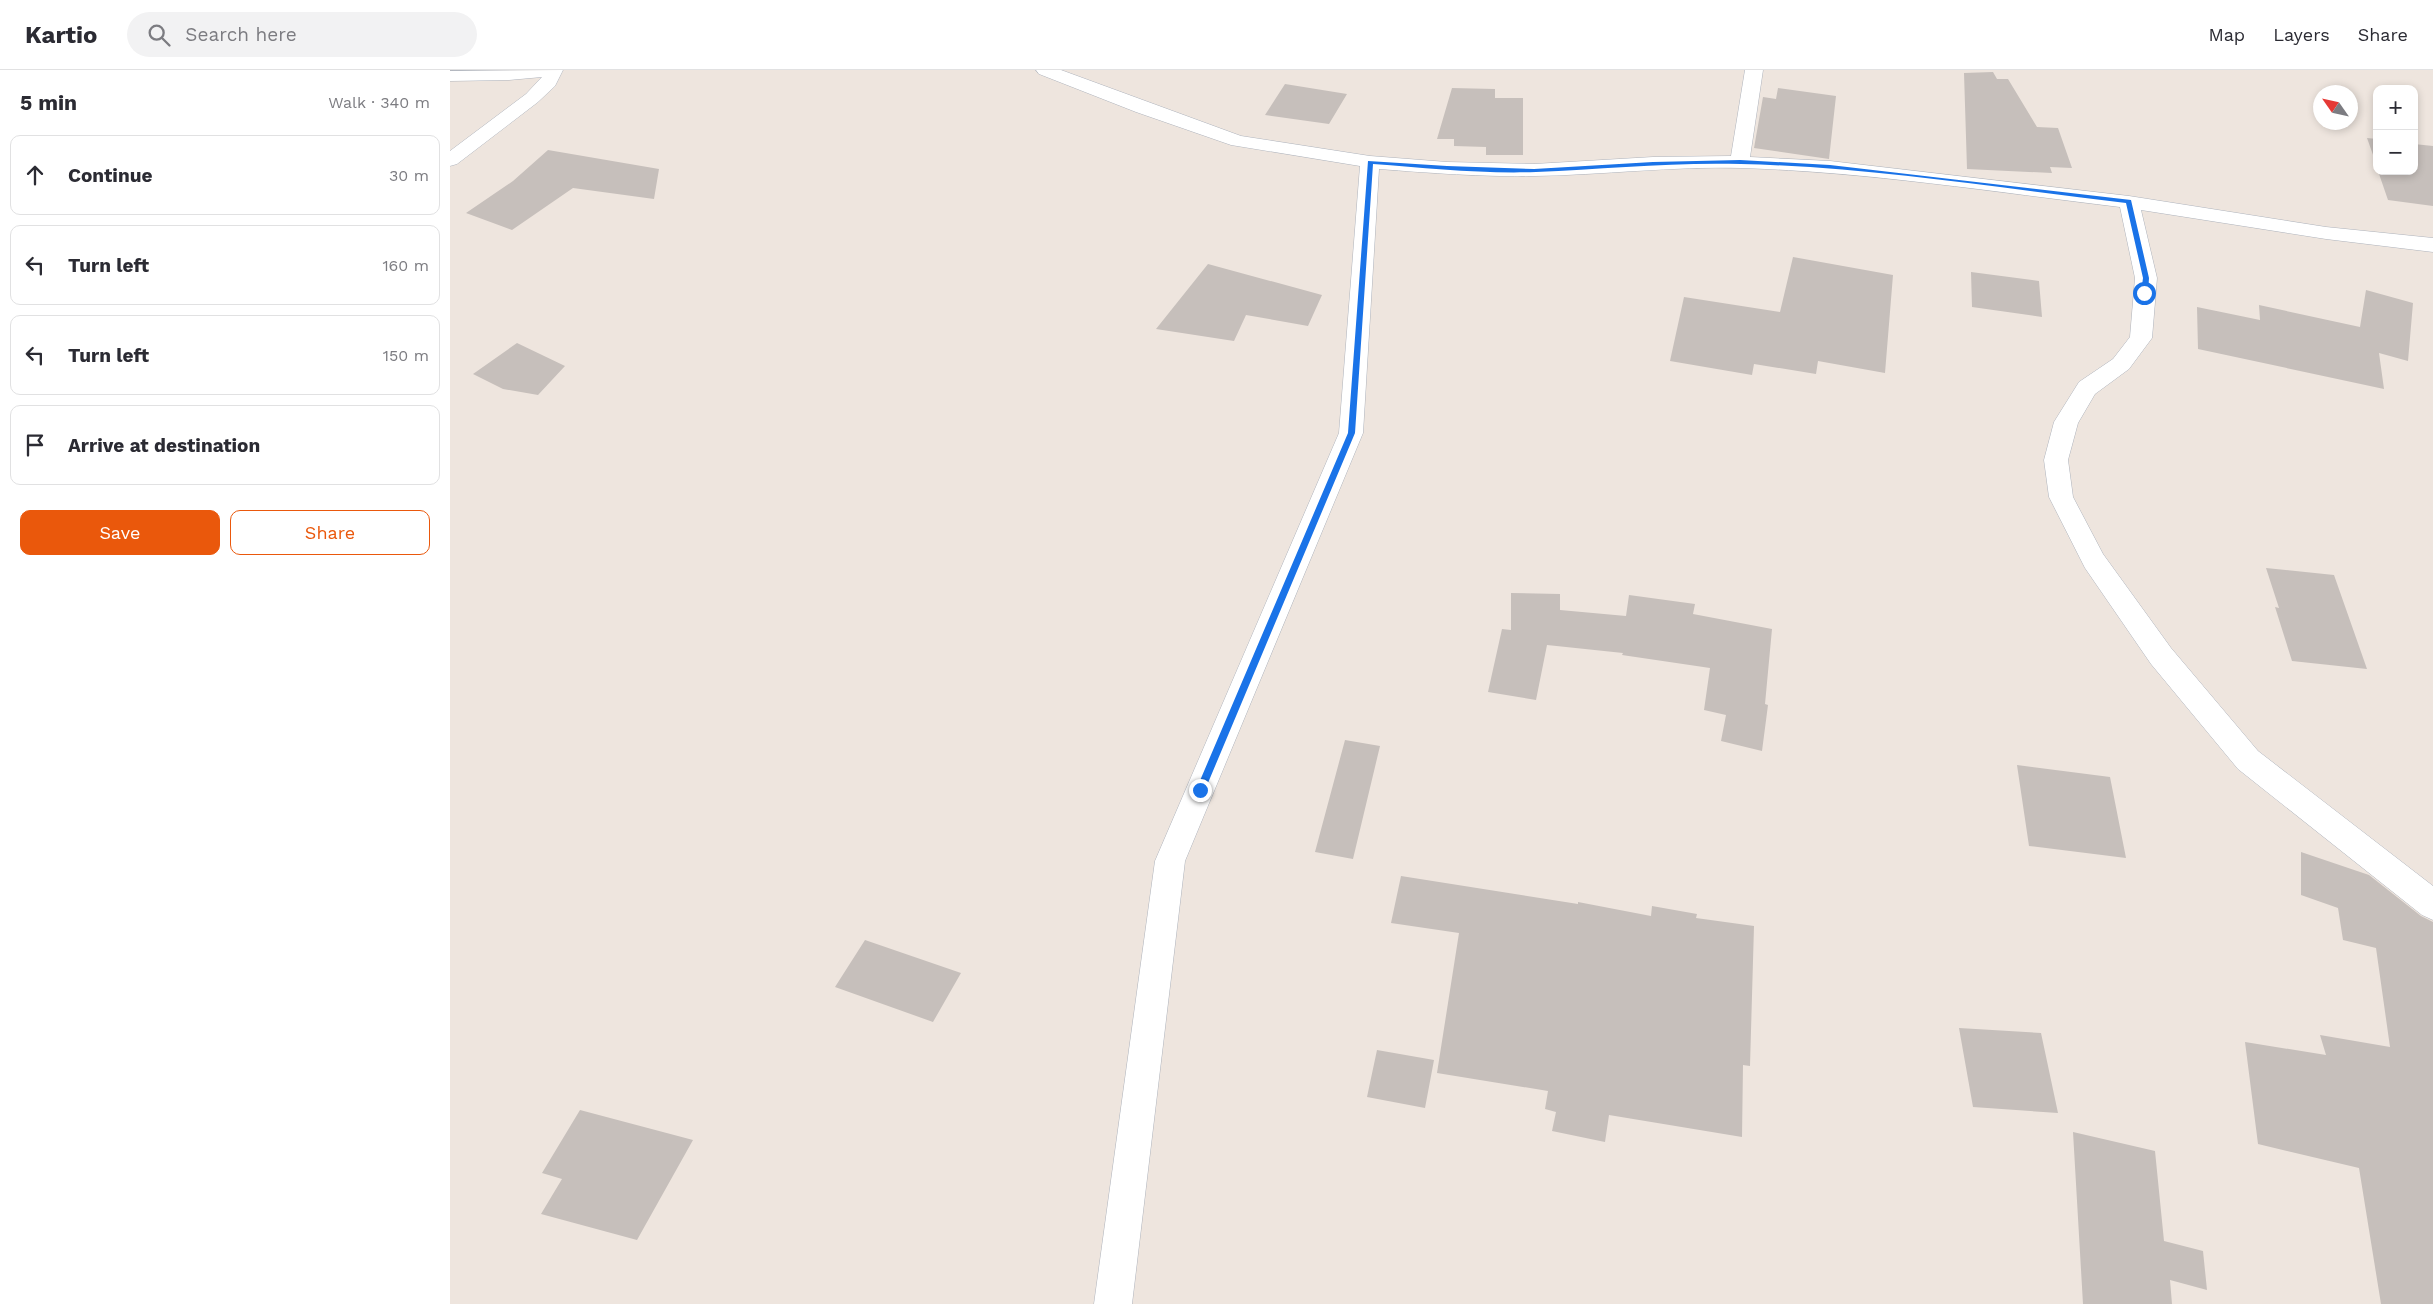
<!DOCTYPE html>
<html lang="en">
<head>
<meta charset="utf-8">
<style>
	body { margin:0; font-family:"Work Sans",sans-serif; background:#f2f2f3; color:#2b2b33 }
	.controls { position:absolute; right:15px; top:15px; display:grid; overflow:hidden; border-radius:10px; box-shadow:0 2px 8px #0003 }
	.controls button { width:45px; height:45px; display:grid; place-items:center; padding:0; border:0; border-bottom:1px solid #e1e1e2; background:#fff; color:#2b2b33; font:25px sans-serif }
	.compass { position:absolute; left:1863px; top:15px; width:45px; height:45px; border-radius:50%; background:#fff; box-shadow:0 2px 8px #0003; rotate:304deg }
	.stop { position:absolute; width:15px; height:15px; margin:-11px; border:4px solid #1a73e8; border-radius:50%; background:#fff }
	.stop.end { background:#1a73e8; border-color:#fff; box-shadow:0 1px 5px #0008 }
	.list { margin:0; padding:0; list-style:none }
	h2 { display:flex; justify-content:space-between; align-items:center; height:65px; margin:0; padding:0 20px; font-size:21px }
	h2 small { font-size:16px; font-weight:400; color:#7c7c81 }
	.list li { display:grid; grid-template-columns:32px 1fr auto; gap:15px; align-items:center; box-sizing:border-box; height:80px; margin:0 10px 10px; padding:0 10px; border:1px solid #e1e1e2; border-radius:10px }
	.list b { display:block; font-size:19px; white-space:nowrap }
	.list em { font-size:16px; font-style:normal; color:#7c7c81 }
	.actions { display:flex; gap:10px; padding:15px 20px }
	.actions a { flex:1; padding:11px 0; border:1px solid #ea580c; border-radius:10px; text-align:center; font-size:18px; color:#ea580c }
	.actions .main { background:#ea580c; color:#fff }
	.icon { flex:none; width:28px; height:28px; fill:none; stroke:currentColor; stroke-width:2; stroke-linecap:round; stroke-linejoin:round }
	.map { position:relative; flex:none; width:1983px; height:1234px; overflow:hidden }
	header { display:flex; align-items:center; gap:30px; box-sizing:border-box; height:70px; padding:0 25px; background:#fff; border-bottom:1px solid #e1e1e2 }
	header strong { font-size:24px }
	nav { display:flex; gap:28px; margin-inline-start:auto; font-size:18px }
	.search { width:350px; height:45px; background:#f2f2f3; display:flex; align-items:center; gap:12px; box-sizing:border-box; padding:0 18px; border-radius:28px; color:#7c7c81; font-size:19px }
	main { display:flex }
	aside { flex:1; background:#fff }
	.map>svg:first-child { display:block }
	.building { fill:#c6bfbb }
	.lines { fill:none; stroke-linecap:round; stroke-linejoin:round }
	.minor-casing { stroke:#aeb3bc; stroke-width:1 }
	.minor { fill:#fff; fill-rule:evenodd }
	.route { fill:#1a73e8 }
</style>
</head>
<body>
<header>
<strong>Kartio</strong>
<div class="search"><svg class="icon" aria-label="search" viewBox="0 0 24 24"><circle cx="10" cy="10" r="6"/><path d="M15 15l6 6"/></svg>Search here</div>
<nav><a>Map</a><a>Layers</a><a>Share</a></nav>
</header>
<main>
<aside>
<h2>5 min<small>Walk · 340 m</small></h2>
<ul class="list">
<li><svg class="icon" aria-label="ahead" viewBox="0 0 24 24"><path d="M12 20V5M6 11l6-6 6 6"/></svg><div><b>Continue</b></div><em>30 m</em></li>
<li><svg class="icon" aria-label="left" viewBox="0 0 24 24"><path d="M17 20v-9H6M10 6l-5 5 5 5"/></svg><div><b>Turn left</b></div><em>160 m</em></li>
<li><svg class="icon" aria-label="left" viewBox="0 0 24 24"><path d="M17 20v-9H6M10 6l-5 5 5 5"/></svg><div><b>Turn left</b></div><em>150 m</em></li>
<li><svg class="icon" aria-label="arrive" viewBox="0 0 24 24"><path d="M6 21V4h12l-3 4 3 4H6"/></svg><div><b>Arrive at destination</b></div></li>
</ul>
<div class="actions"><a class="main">Save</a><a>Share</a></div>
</aside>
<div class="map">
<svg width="1983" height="1234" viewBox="0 0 1983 1234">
	<rect width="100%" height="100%" fill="#eee5de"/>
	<path class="building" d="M1543 2 1547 9H1558L1587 57 1608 58 1622 98 1600 97 1602 103 1517 99 1514 3Z
		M835 14 897 24 879 54 815 45Z
		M1002 18 1045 19V28H1073V85H1036V77L1004 76V69H987Z
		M1328 18 1386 26 1379 89 1304 78 1313 27 1326 29Z
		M1917 68 1927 69V96Z
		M1964 74 1983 76V136L1938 130 1928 101H1964Z
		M98 80 209 99 204 129 123 118 62 160 16 143 63 111Z
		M1343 187 1443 205 1435 303 1368 291 1366 304 1304 294 1302 305 1220 291 1234 227 1330 242Z
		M758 194 872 225 858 256 796 245 784 271 706 259Z
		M1521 202 1589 211 1592 247 1522 237Z
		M1916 220 1963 233 1958 291 1929 283 1934 319 1748 279 1747 237 1810 250 1809 235 1910 257Z
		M67 273 115 296 88 325 53 319 23 304Z
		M1816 498 1884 505 1917 599 1842 591 1825 537 1829 538Z
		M1061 523 1110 524V540L1176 546 1179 525 1245 534 1243 544 1322 559 1315 634 1318 635 1312 681 1271 671 1276 645 1254 640 1260 598 1172 585 1173 583 1097 575 1086 630 1038 622 1052 559 1061 560Z
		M895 670 930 676 903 789 865 782Z
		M1567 695 1660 707 1676 788 1579 776Z
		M1851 782 1919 805 1971 846 1983 852V1234H1931L1909 1098 1808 1074 1795 972 1876 985 1870 965 1940 977 1926 878 1893 870 1888 838 1851 825Z
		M951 806 1128 834V832L1201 846 1202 836 1247 844 1246 848 1304 856 1300 996 1293 995 1292 1067 1159 1045 1155 1072 1102 1061 1106 1042 1095 1039 1098 1021 987 1003 1009 863 941 853Z
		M415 870 511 903 483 952 385 917Z
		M1509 958 1591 963 1608 1043 1523 1037Z
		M927 980 984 990 975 1038 917 1027Z
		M130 1040 243 1070 187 1170 91 1144 112 1109 92 1103Z
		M1623 1062 1705 1081 1714 1171 1753 1181 1757 1220 1720 1210 1722 1234H1633Z"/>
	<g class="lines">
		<g class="minor-casing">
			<path id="minor" d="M113 0 105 16 88 32 7 94 0 96V81L76 24 92 7 59 10 0 11V1Z
				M586 0H611L791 66 920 86 997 92 1084 94 1203 87 1281 86 1295 0H1313L1300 87 1380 91 1679 126 1876 157 1983 168V182L1876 169 1691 140 1707 208 1702 268 1679 299 1645 324 1628 353 1618 390 1623 427 1653 484 1721 578 1808 681 1983 816V850L1972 845 1788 699 1701 594 1635 498 1599 427 1594 390 1604 352 1629 312 1663 289 1680 267 1685 208 1670 137C1544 122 1418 102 1291 98 1222 96 1153 105 1084 106 1032 107 981 103 929 99L913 363 735 791 682 1234H644L705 791 889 363 910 96 781 75 686 42 589 4Z"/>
		</g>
		<use href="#minor" class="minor"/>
	</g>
	<path class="route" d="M1290 90 1380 95 1681 130 1699 208 1698 223 1694 225 1691 223 1693 208 1676 133C1548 118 1420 97 1291 94 1223 92 1154 99 1086 102 1032 104 977 98 923 94L905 363 755 720 750 724 747 723 746 720 898 363 918 91 997 96 1084 99 1203 92Z"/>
</svg>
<div class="controls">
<button>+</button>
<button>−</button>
</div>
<svg class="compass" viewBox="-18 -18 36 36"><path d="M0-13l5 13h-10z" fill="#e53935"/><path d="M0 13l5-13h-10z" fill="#7c7c81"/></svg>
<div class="stop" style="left:1694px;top:223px"></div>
<div class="stop end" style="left:750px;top:720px"></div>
</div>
</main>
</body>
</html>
